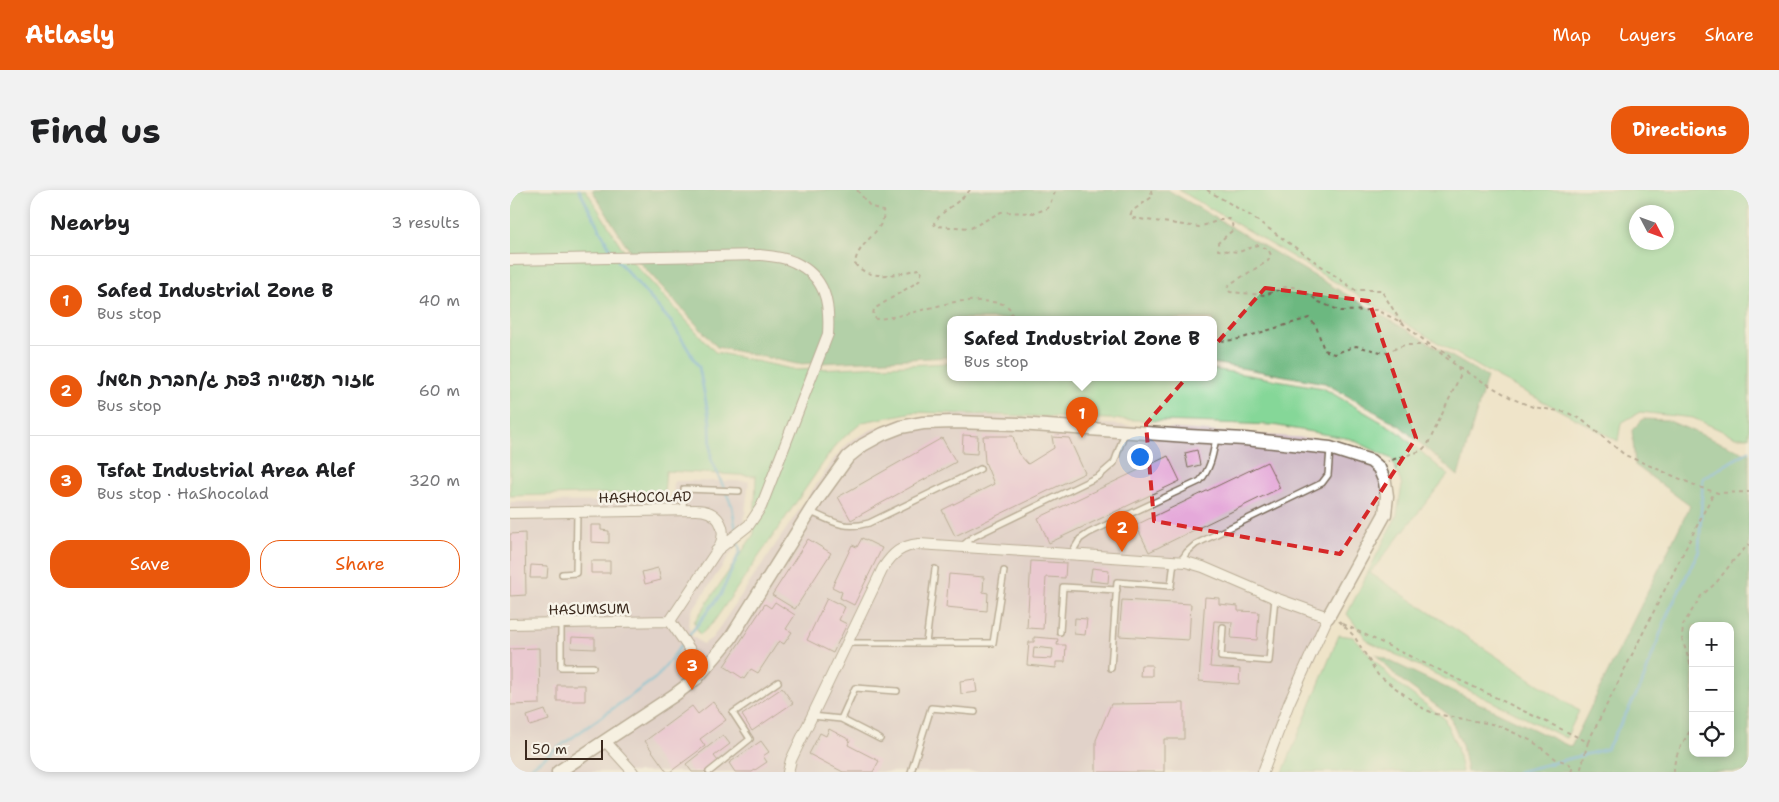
<!DOCTYPE html>
<html lang="en">
<head>
<meta charset="utf-8">
<style>
	body { margin:0; font-family:"Shantell Sans","Playpen Sans Hebrew",sans-serif; background:#f2f2f2; color:#202124 }
	.controls { position:absolute; right:15px; bottom:15px; display:grid; overflow:hidden; border-radius:10px; box-shadow:0 2px 8px #0003 }
	.controls button { width:45px; height:45px; display:grid; place-items:center; padding:0; border:0; border-bottom:1px solid #e0e0e0; background:#fff; color:#202124; font:25px sans-serif }
	.compass { position:absolute; left:1119px; top:15px; width:45px; height:45px; border-radius:50%; background:#fff; box-shadow:0 2px 8px #0003; rotate:131deg }
	.scale { position:absolute; left:15px; bottom:12px; width:78px; box-sizing:border-box; padding-left:5px; border:2px solid #3b2a1e; border-top:0; font-size:14px; line-height:18px; white-space:nowrap; color:#3b2a1e; -webkit-text-stroke:4px #f7f3e8; paint-order:stroke }
	.you { position:absolute; left:629px; top:266px; width:18px; height:18px; margin:-12px; border:4px solid #fff; border-radius:50%; background:#1a73e8; box-shadow:0 0 0 8px #1a73e833 }
	.badge { display:grid; place-items:center; width:32px; height:32px; border-radius:50%; background:#ea580c; color:#fff; font-size:16px; font-weight:700 }
	.pin { position:absolute; translate:-50% -41px; filter:drop-shadow(0 1px 2px #0008) }
	.pin::after { content:''; position:absolute; top:26px; width:18px; height:15px; background:inherit; clip-path:polygon(0 0,100% 0,50% 100%) }
	.popup { position:absolute; left:437px; top:126px; width:270px; height:65px; box-sizing:border-box; display:grid; place-content:center; border-radius:10px; background:#fff; filter:drop-shadow(0 1px 4px #0005); font-size:16px; white-space:nowrap; color:#757577 }
	.popup b { font-size:19px; color:#202124 }
	.popup::after { content:''; position:absolute; left:50%; top:100%; margin-left:-10px; border:10px solid transparent; border-top-color:#fff }
	.list { margin:0; padding:0; list-style:none }
	h2 { display:flex; justify-content:space-between; align-items:center; height:65px; margin:0; padding:0 20px; font-size:21px }
	h2 small { font-size:16px; font-weight:400; color:#757577 }
	.list li { display:grid; grid-template-columns:32px 1fr auto; gap:15px; align-items:center; box-sizing:border-box; height:90px; padding:0 20px; border-top:1px solid #e0e0e0 }
	.list b { display:block; font-size:19px; white-space:nowrap }
	.list p { margin:0; font-size:16px; white-space:nowrap; color:#757577 }
	.list em { font-size:16px; font-style:normal; color:#757577 }
	.actions { display:flex; gap:10px; padding:15px 20px }
	.actions a { flex:1; padding:11px 0; border:1px solid #ea580c; border-radius:20px; text-align:center; font-size:18px; color:#ea580c }
	.actions .main { background:#ea580c; color:#fff }
	.icon { flex:none; width:28px; height:28px; fill:none; stroke:currentColor; stroke-width:2; stroke-linecap:round; stroke-linejoin:round }
	.map { position:relative; flex:none; width:1239px; height:582px; overflow:hidden; border-radius:20px }
	header { display:flex; align-items:center; gap:30px; box-sizing:border-box; height:70px; padding:0 25px; background:#ea580c; color:#fff }
	header strong { font-size:24px }
	nav { display:flex; gap:28px; margin-inline-start:auto; font-size:18px }
	.intro { display:flex; align-items:center; justify-content:space-between; box-sizing:border-box; height:120px; padding:0 30px }
	h1 { margin:0; font-size:35px }
	.button { padding:12px 22px; border-radius:20px; background:#ea580c; color:#fff; font-size:18px; font-weight:700 }
	main { display:flex; gap:30px; padding:0 30px }
	aside { flex:1; background:#fff; border-radius:20px; box-shadow:0 2px 8px #0003 }
	.map>svg:first-child { display:block }
	.industrial { fill:#d1bdc9 }
	.green { fill:#85d798; stroke:#60805b; fill-rule:evenodd }
	.forest { fill:#6cb880; stroke:#54714f; fill-rule:evenodd }
	.lines { fill:none; stroke-linecap:round; stroke-linejoin:round }
	.stream { stroke:#5aabd5; stroke-width:3 }
	.building { fill:#e5a9da; fill-rule:evenodd }
	.service-casing { stroke:#7a6b5a; stroke-width:8 }
	.minor-casing { stroke:#7a6b5a; stroke-width:12 }
	.tertiary-casing { stroke:#7a6b5a; stroke-width:15 }
	.path { stroke:#7a6b5a; stroke-width:2; stroke-dasharray:4 4; stroke-linecap:butt }
	.service { stroke:#fff; stroke-width:5 }
	.minor { stroke:#fff; stroke-width:10 }
	.tertiary { stroke:#fff; stroke-width:12 }
	.marked { fill:none; stroke:#d62828; stroke-width:4; stroke-dasharray:10 6; stroke-linejoin:round }
	.labels { text-anchor:middle; dominant-baseline:central; stroke-width:5; stroke-linejoin:round; paint-order:stroke }
	.street-label { font-size:14px; fill:#3b2a1e; stroke:#f7f3e8 }
</style>
</head>
<body>
<header>
<strong>Atlasly</strong>
<nav><a>Map</a><a>Layers</a><a>Share</a></nav>
</header>
<div class="intro"><h1>Find us</h1><a class="button">Directions</a></div>
<main>
<aside>
<h2>Nearby<small>3 results</small></h2>
<ul class="list">
<li><span class="badge">1</span><div><b>Safed Industrial Zone B</b><p>Bus stop</p></div><em>40 m</em></li>
<li><span class="badge">2</span><div><b>אזור תעשייה צפת ג/חברת חשמל</b><p>Bus stop</p></div><em>60 m</em></li>
<li><span class="badge">3</span><div><b>Tsfat Industrial Area Alef</b><p>Bus stop · HaShocolad</p></div><em>320 m</em></li>
</ul>
<div class="actions"><a class="main">Save</a><a>Share</a></div>
</aside>
<div class="map">
<svg width="1239" height="582" viewBox="0 0 1239 582">
	<rect width="100%" height="100%" fill="#f7f3e8"/>
	<filter id="ink" filterUnits="userSpaceOnUse"><feTurbulence type="fractalNoise" baseFrequency=".02" numOctaves="2"/><feDisplacementMap in="SourceGraphic" scale="10" xChannelSelector="R" yChannelSelector="G"/><feConvolveMatrix kernelMatrix="1 2 1 2 8 2 1 2 1" color-interpolation-filters="sRGB"/></filter>
	<filter id="wash" filterUnits="userSpaceOnUse"><feTurbulence type="fractalNoise" baseFrequency=".0096" numOctaves="4" result="noise"/><feDisplacementMap in="SourceGraphic" scale="20" xChannelSelector="R" yChannelSelector="G"/><feGaussianBlur stdDeviation="1.12" result="paint"/><feColorMatrix in="noise" values="0 0 0 0 0 0 0 0 0 0 0 0 0 0 0 0 0 1.4 0 .05"/><feComposite in="paint" operator="in"/></filter>
	<g filter="url(#wash)">
		<rect width="100%" height="100%" fill="#efe4c9"/>
		<path class="industrial" d="M453 224 812 249 837 254 853 260 865 269 877 282 883 296 884 311 879 328 822 430 790 499 763 582H0V312L163 311 164 291H239L232 347 182 421 178 434 182 446 193 454 202 448 323 270 340 251 363 239 391 230Z"/>
		<path class="green" d="M0 0H76L117 66 205 162 286 180 441 173V187H703V179L813 198 887 241 938 285 860 383 1069 521 1056 548 858 451 837 424 887 325 892 295 882 269 841 249 763 235 404 222 353 232 327 253 203 433 190 445 184 432 244 344 246 286 156 281 154 302 0 306Z
			M669 0H1239V247H1226L1183 228 1130 222 1111 233 1108 251 983 185ZM1126 22H1156V52H1126Z
			M829 445 843 447 884 491 934 528 947 557 952 582H773Z"/>
		<path class="forest" d="M82 0H658L977 187 948 286 890 236 815 193 703 173V129H441V167L287 174 207 157 121 63Z
			M1133 229 1157 230 1235 263H1239V582H957L952 555 939 525 887 487 865 464 1061 557 1180 316 1125 275 1122 240ZM1183 436H1220V563H1183Z"/>
		<g class="lines">
			<path class="stream" d="M69 0 104 66
				M108 71 162 133 189 177 200 232 201 269 222 316 226 341
				M14 582 147 487 211 404 230 361 227 347
				M1007 582 1097 559 1131 496 1158 423 1189 361 1193 288 1239 261"/>
		</g>
		<g id="blocks">
			<path class="building" d="M453 245 468 246 467 264 452 263Z
				M473 246H503L508 263 518 274 544 258 542 247 559 248 575 283 445 346 432 320 484 294 475 272Z
				M432 248 446 272 341 330 328 307Z
				M687 260 690 275 678 278 675 263Z
				M658 266 670 291 539 353 528 328Z
				M757 272 770 298 639 362 626 335Z
				M81 335H91V340L99 341V353L81 352Z
				M15 343 16 405 0 406V344Z
				M352 348 372 358 344 415 330 408 332 402 322 397 342 355 347 357Z
				M298 349 321 363 285 419 262 405Z
				M81 371H100V383H81Z
				M521 371 556 373 555 388 536 387 533 439 517 438Z
				M21 375 38 376 37 388H20Z
				M148 378 151 390 135 394 132 382Z
				M582 378 599 380 598 393 580 391Z
				M439 384 474 387 473 402 478 403 477 421 436 417Z
				M695 407 709 408V414L728 416V421L749 422 747 450 721 448 722 432 704 431 700 477 730 479 729 494 689 491Z
				M317 408 335 417 329 430 337 434 323 463 297 450Z
				M612 410 681 414 679 450 609 446Z
				M265 412 285 425 276 439 282 442 274 454 269 451 248 483 241 479 234 489 214 476 255 414 261 418Z
				M565 428 577 429 575 445 564 444Z
				M62 447 85 448V459L61 458Z
				M524 447 548 449 547 455H556L555 472H546V478L517 475 519 452H524ZM524 457 543 459 542 469 523 468Z
				M29 458 30 514 0 515V459Z
				M631 475H642V486H630Z
				M465 489 467 502 451 504 450 491Z
				M47 495H75V511H47Z
				M272 498 283 513 242 541 232 525Z
				M203 512 216 530 190 549 195 556 160 582H157L135 551 182 516 188 524Z
				M674 513V549H654V582H586V550L601 514Z
				M35 520 39 530 20 536 17 526Z
				M319 539 340 550 338 555 369 571 363 582H333L299 564 310 543 316 546Z
				M213 545 220 554 204 566 208 571 194 582H182L176 574Z
				M251 551 259 562 253 566 257 572 242 582H225L219 573Z"/>
		</g>
	</g>
	<g filter="url(#ink)">
		<use href="#blocks" fill-opacity="0" stroke="#7a6b5a" stroke-width="1"/>
		<g class="lines">
			<g class="service-casing">
				<path id="service" d="M173 320 174 299 229 301
					M301 322C323 332 335 340 359 333L470 279
					M452 356 463 347 589 286 604 273 615 242
					M561 364 570 349 579 343 690 291C701 278 703 264 706 248
					M670 372 677 362 686 354 812 293 818 285 820 259
					M52 384 66 383 67 322
					M51 433V477H83
					M713 437 711 467 759 471 765 408
					M550 442 553 397 607 400
					M337 453H483L494 381
					M416 453 425 379
					M601 478 607 392 661 396 664 371
					M302 526 331 529
					M370 549 331 529 345 498 387 501
					M199 582 240 549 223 523 268 492
					M401 582 421 518 465 522"/>
			</g>
			<g class="minor-casing">
				<path id="minor" d="M0 70 250 65C261 66 274 67 284 72 316 87 320 113 318 144L251 317 239 335 206 361
					M0 323 186 320C207 320 218 336 210 356L160 431 194 480
					M0 434 160 431
					M95 551 123 582
					M278 582 281 570 373 378C383 363 391 356 409 354L676 372 693 377 765 408 818 427 779 513 753 582"/>
			</g>
			<g class="tertiary-casing">
				<path id="tertiary" d="M48 582 163 506 187 488 220 449 307 310 338 267 353 255 373 244 391 237 413 233 445 232 509 234 678 246 735 249 820 258 861 271 869 278 875 292 877 306 875 324 818 427"/>
			</g>
			<path class="path" d="M347 0 360 16 373 21C378 39 346 53 345 74 360 92 389 84 408 79L412 81 409 91 364 119 363 125 366 129C393 127 419 117 445 112 455 110 492 110 498 117 500 118 501 122 502 123L498 129
				M460 0C450 13 433 19 424 33L425 36 461 38 491 22 525 23 538 18 546 0
				M641 0 642 7 622 21 620 26 622 28 689 37 713 29H719L722 33 723 40 708 53V60L729 62 748 55 758 59 761 65 758 71 720 94 717 98 720 102 755 105 775 97H783L795 101 809 112 831 121 866 120 891 132 948 177 950 186 918 254 911 261 878 271
				M697 0 741 26 845 100H871L891 132
				M703 148 715 151 729 149 799 128 806 136 814 160 824 164 846 156 875 163 894 155H916L926 159
				M931 161 936 163 944 172
				M949 178 1003 209 1023 217 1056 222 1072 230 1115 265 1189 297 1208 303 1239 302
				M829 431 844 446 868 485 914 519 926 524 987 535 1022 551 1046 569 1058 573 1063 577 1061 582
				M833 434 1078 552 1070 582
				M1183 482 1172 449 1173 435 1191 406 1206 393 1223 371 1239 354
				M1078 552 1204 302
				M1164 582C1163 565 1175 550 1183 536"/>
			<use href="#service" class="service"/>
			<use href="#minor" class="minor"/>
			<use href="#tertiary" class="tertiary"/>
		</g>
	</g>
	<path d="M0 0H1239V582H0ZM755 98 859 111 906 248 830 364 644 331 636 234Z" fill="#efe4c9" fill-opacity=".55" fill-rule="evenodd"/>
	<path class="marked" d="M755 98 859 111 906 248 830 364 644 331 636 234Z"/>
	<g class="labels">
		<g class="street-label">
			<text transform="translate(135 307) rotate(-1)">HASHOCOLAD</text>
			<text transform="translate(79 419) rotate(-1)">HASUMSUM</text>
		</g>
	</g>
</svg>
<div class="controls">
<button>+</button>
<button>−</button>
<button><svg class="icon" aria-label="locate" viewBox="0 0 24 24"><circle cx="12" cy="12" r="6"/><path d="M12 2v4M12 18v4M2 12h4M18 12h4"/></svg></button>
</div>
<svg class="compass" viewBox="-18 -18 36 36"><path d="M0-13l5 13h-10z" fill="#e53935"/><path d="M0 13l5-13h-10z" fill="#757577"/></svg>
<div class="scale">50 m</div>
<div class="you"></div>
<div class="pin badge" style="left:572px;top:248px">1</div>
<div class="popup"><b>Safed Industrial Zone B</b>Bus stop</div>
<div class="pin badge" style="left:612px;top:362px">2</div>
<div class="pin badge" style="left:182px;top:500px">3</div>
</div>
</main>
</body>
</html>
